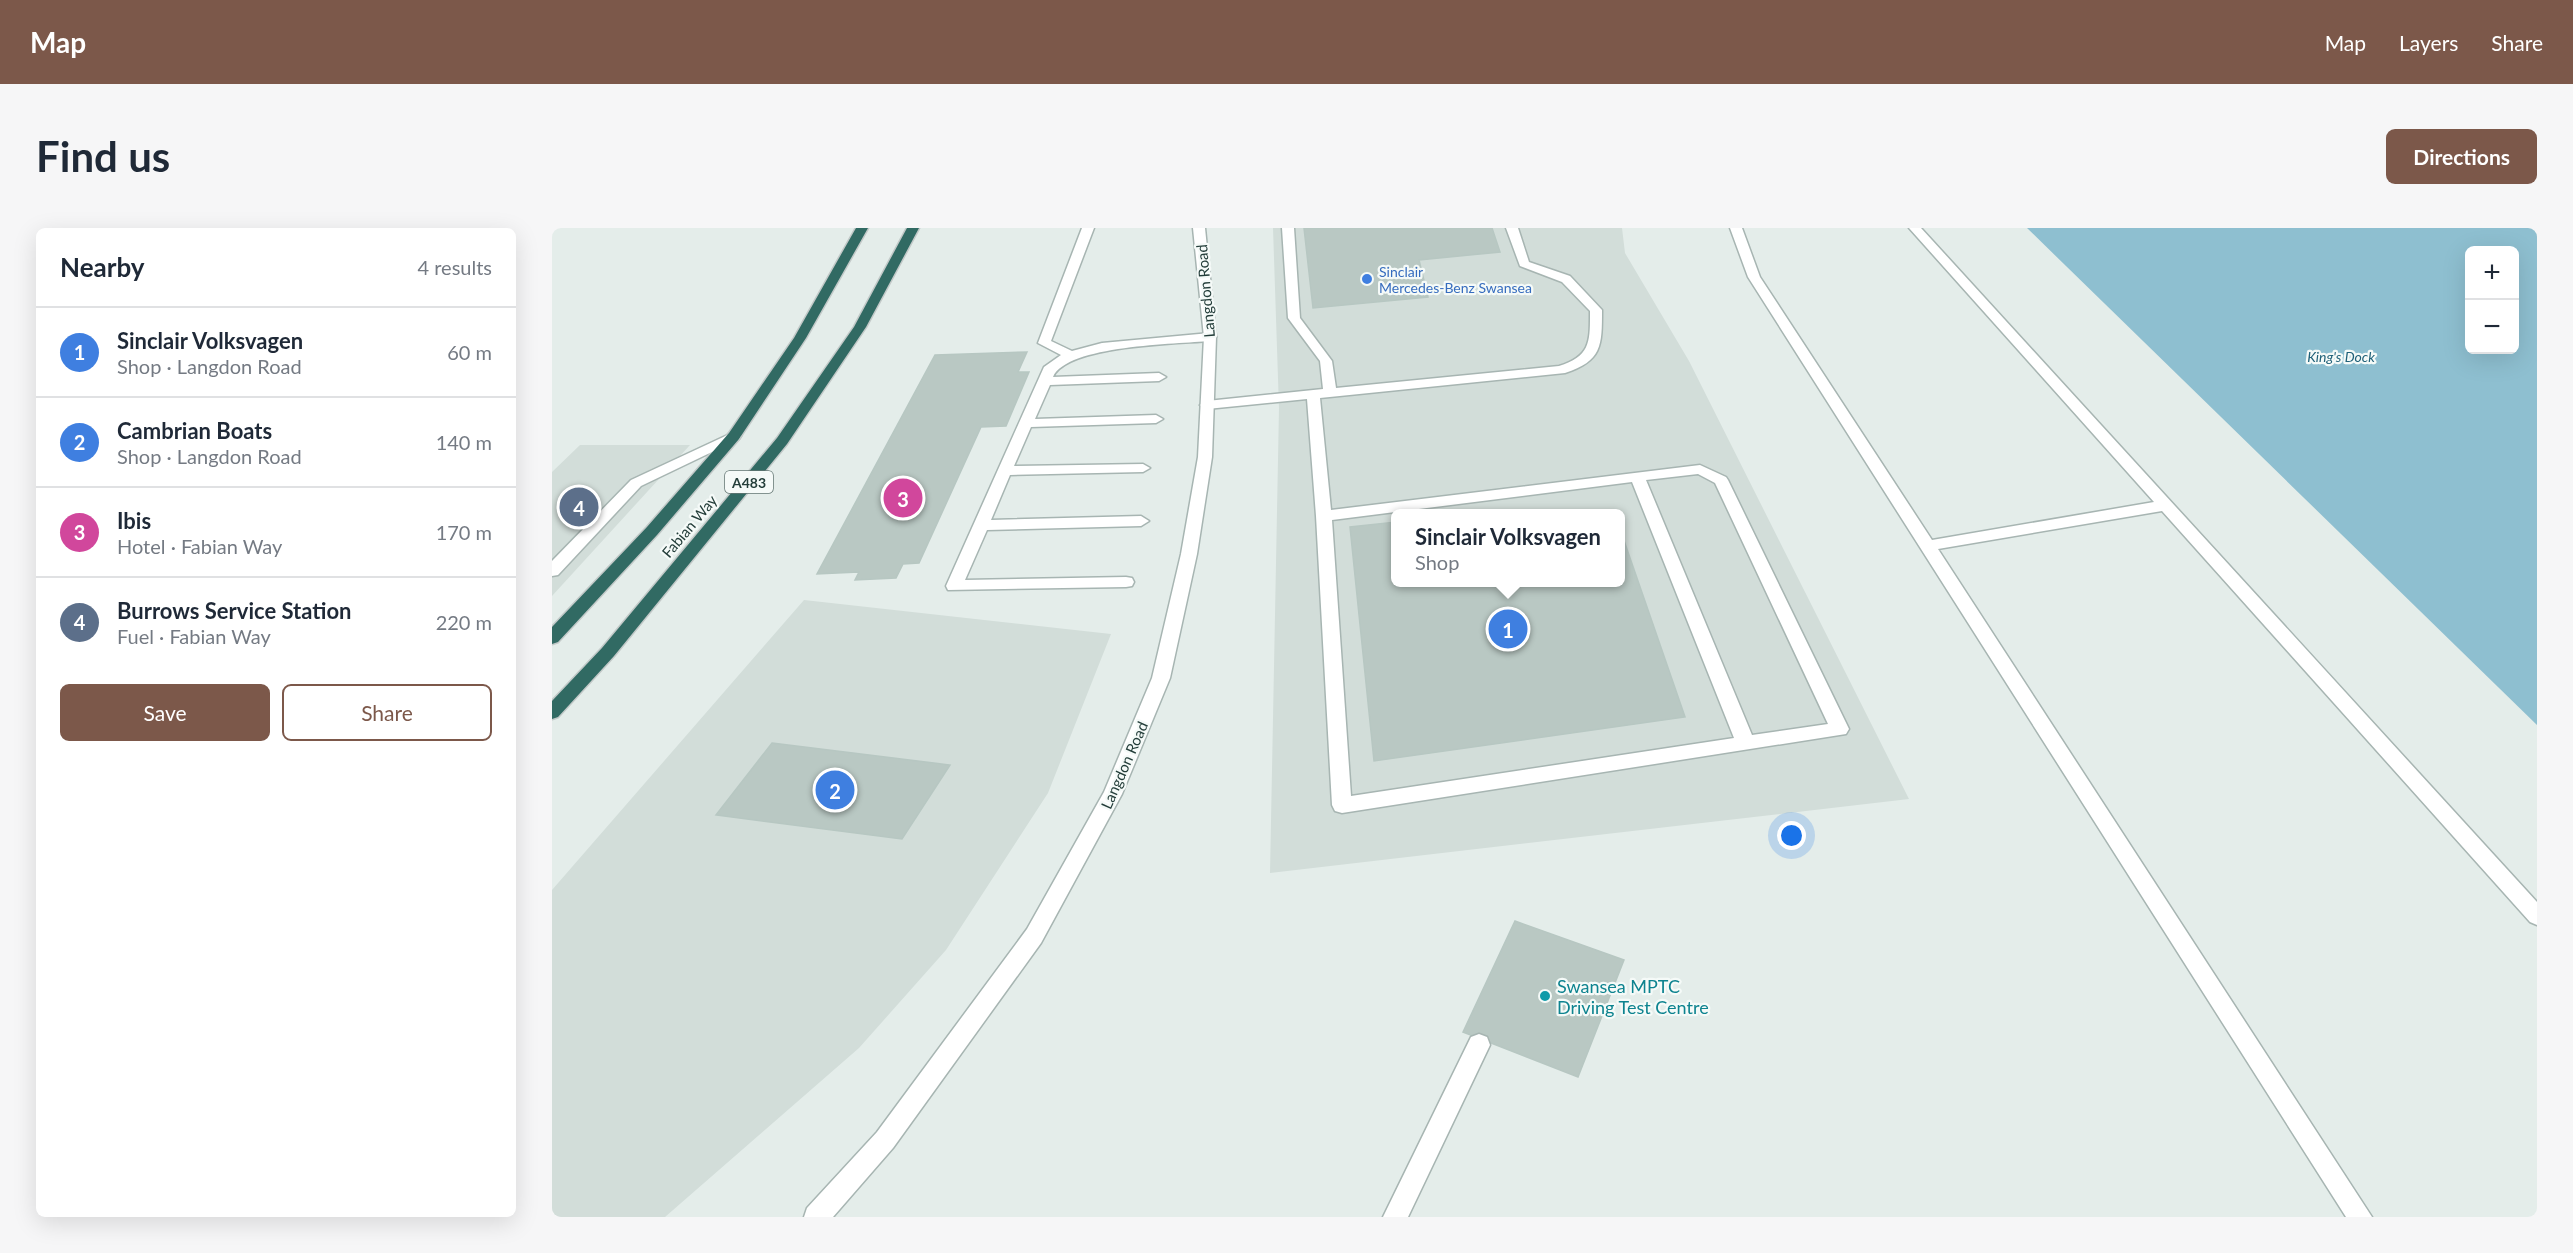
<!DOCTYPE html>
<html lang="en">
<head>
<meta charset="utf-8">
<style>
	body { margin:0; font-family:Lato,sans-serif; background:#f6f6f7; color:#1f2937 }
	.controls { position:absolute; right:18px; top:18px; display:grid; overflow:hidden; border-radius:9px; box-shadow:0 6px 24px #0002 }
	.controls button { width:54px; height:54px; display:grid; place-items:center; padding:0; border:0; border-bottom:2px solid #e0e1e3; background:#fff; color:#1f2937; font:30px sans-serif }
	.you { position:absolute; left:1240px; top:608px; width:21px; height:21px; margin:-15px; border:4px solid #fff; border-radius:50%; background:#1a73e8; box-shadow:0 0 0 9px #1a73e833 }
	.badge { display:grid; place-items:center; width:39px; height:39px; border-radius:50%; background:#7c584a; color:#fff; font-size:20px; font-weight:700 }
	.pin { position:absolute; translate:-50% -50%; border:3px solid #fff; box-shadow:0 2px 6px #0006 }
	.popup { position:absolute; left:839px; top:281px; width:234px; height:78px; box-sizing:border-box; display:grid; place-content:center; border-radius:9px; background:#fff; filter:drop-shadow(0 2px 4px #0005); font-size:20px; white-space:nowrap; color:#747a83 }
	.popup b { font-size:22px; color:#1f2937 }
	.popup::after { content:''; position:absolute; left:50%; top:100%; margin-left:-12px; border:12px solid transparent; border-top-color:#fff }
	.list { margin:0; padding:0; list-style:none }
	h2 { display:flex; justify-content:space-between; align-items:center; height:78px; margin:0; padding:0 24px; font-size:26px }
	h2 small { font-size:20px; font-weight:400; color:#747a83 }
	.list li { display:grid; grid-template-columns:39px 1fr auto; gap:18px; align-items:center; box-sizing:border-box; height:90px; padding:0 24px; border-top:2px solid #e0e1e3 }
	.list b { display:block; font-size:22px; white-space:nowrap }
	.list p { margin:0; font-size:20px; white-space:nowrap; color:#747a83 }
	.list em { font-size:20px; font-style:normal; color:#747a83 }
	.actions { display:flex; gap:12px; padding:18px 24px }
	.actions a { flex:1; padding:14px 0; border:2px solid #7c584a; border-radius:9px; text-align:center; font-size:21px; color:#7c584a }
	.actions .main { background:#7c584a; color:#fff }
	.map { position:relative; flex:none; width:1985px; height:989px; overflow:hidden; border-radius:9px }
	header { display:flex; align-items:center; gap:36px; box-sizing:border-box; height:84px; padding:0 30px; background:#7c584a; color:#fff }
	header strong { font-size:28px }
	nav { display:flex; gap:33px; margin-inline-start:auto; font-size:21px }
	.intro { display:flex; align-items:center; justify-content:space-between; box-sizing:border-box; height:144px; padding:0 36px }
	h1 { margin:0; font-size:42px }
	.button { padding:15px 27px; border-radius:9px; background:#7c584a; color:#fff; font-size:21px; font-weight:700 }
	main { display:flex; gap:36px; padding:0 36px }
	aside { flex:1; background:#fff; border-radius:9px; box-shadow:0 6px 24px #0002 }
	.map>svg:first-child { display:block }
	.built { fill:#d2ddd9; fill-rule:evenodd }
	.water { fill:#8ebfd0; fill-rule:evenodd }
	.building { fill:#b9c8c3; stroke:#b7c7c2; stroke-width:1.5 }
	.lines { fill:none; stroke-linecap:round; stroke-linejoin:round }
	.lane-casing { stroke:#a7b5b2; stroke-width:3 }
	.street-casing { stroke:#a7b5b2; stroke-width:3 }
	.highway-casing { stroke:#c2c9c8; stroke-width:3 }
	.lane { fill:#fff; fill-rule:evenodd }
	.street { fill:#fff; fill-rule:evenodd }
	.highway { fill:#316a63; fill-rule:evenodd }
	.shop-dot { fill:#3f7fe0; stroke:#f5faf8; stroke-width:2 }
	.culture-dot { fill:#0f9aa8; stroke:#f5faf8; stroke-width:2 }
	.labels { text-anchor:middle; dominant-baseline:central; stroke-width:4.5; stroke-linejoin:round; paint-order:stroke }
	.far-shop-label { font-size:14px; fill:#366cbe; stroke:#f5faf8; text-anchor:start }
	.far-water-label { font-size:14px; font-style:italic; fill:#206179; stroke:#f5faf8 }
	.shield { fill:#f5faf8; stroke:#637673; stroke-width:1.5 }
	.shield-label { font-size:14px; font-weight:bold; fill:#243e3a }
	.street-label { font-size:15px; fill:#243e3a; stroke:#f5faf8 }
	.near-culture-label { font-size:18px; fill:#0d838f; stroke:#f5faf8; text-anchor:start }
</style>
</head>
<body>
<header>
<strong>Map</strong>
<nav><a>Map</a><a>Layers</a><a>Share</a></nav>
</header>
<div class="intro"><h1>Find us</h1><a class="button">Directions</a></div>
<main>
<aside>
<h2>Nearby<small>4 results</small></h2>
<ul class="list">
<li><span class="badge" style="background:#3f7fe0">1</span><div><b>Sinclair Volksvagen</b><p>Shop · Langdon Road</p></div><em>60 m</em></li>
<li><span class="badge" style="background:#3f7fe0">2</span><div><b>Cambrian Boats</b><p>Shop · Langdon Road</p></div><em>140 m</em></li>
<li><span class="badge" style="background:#d1479c">3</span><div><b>Ibis</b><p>Hotel · Fabian Way</p></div><em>170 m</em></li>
<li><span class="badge" style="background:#5c6f8a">4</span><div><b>Burrows Service Station</b><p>Fuel · Fabian Way</p></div><em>220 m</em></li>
</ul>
<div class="actions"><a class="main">Save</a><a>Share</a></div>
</aside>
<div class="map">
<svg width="1985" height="989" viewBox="0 0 1985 989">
	<rect width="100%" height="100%" fill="#e4edea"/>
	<path class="built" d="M721 0H1070L1073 25 1137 133 1357 571 718 645 727 180ZM844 286H1068V354H844Z
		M28 217H138L0 368V244Z
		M252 372 559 406 496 565 394 722 307 820 113 989H7L0 986V662Z"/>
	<path class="water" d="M1475 0H1985V497ZM1918 22H1962V122H1918Z"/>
	<path class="building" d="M752 0H940L948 24 867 32 876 69 761 80Z
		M475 124 466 144H477L454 198 429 199 367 335 351 336 344 350 303 352 307 344 265 346 383 127Z
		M844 294V354H1068V301L1133 489 822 533 798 299Z
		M220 515 398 537 350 611 164 587Z
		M963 693 1072 732 1026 849 911 804Z"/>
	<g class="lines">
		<g class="lane-casing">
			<path id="lane" d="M530 0H542L499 113 520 123 550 115 658 105 664 109 658 113C625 116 515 117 501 149L607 145 614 149 607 153 498 157 483 191 604 187 611 191 604 195 479 199 462 238 591 236 598 240 591 244 458 247 439 292 589 288 597 293 589 298 435 302 413 352 574 349 580 350 582 354 580 358 574 359 396 362 394 358 492 139 509 127 486 115Z
				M730 0H742L748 90 780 133 784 160 1007 138C1039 128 1038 113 1038 83L1010 54 968 38 954 0H966L977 34 1018 48 1050 82C1050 118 1050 133 1013 145L768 170 779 282 1148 237 1174 249 1176 252 1297 501 1294 506 790 585 783 583 780 577 764 288 755 171 655 181 648 177 655 173 771 161 768 133 736 90ZM1146 246 1163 255 1276 496 1200 507 1094 252ZM1080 254 1182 510 799 568 780 292Z
				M1178 0H1190L1208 49 1380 312 1602 274 1357 0H1369L1985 674V697L1978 694 1610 283 1386 321 1820 989H1794L1196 49Z
				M182 204 187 205 189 208 187 211 89 258 6 347 0 348V333L79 252Z
				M927 806 935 809 938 817 856 989H831L919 809Z"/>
		</g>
		<g class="street-casing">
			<path id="street" d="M641 0H653L664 109 660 229 645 326 618 450 570 566 489 715 341 920 281 989H252L255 980 325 904 475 701 552 564 600 450 629 326 646 229 652 109Z"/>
		</g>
		<g class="highway-casing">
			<path id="highway" d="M304 0H316L254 110 187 211 105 307 6 414 0 416V399L95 299 177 205 242 110Z
				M355 0H367L314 99 235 216 62 428 6 489 0 491V473L50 420 225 210 302 99Z"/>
		</g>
		<use href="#lane" class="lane"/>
		<use href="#street" class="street"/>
		<use href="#highway" class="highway"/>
	</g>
	<circle class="shop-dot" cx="815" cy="51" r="6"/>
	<circle class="culture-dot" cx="993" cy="768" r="6"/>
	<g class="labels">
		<g class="far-shop-label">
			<text x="827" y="43">Sinclair<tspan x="827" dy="16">Mercedes-Benz Swansea</tspan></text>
		</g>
		<g class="far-water-label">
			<text x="1789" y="128">King's Dock</text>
		</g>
		<rect class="shield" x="173" y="243" width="48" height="22" rx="4.5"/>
		<g class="shield-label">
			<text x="197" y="254">A483</text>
		</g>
		<g class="street-label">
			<text transform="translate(653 63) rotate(-95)">Langdon Road</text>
			<text transform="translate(137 298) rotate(-50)">Fabian Way</text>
			<text transform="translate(572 537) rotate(-66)">Langdon Road</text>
		</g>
		<g class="near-culture-label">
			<text x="1005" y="758">Swansea MPTC<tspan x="1005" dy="21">Driving Test Centre</tspan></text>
		</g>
	</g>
</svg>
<div class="controls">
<button>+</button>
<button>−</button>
</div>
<div class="you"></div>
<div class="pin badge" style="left:956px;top:401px;background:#3f7fe0">1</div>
<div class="popup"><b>Sinclair Volksvagen</b>Shop</div>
<div class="pin badge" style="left:283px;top:562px;background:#3f7fe0">2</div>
<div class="pin badge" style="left:351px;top:270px;background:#d1479c">3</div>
<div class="pin badge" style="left:27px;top:279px;background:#5c6f8a">4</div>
</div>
</main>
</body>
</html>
